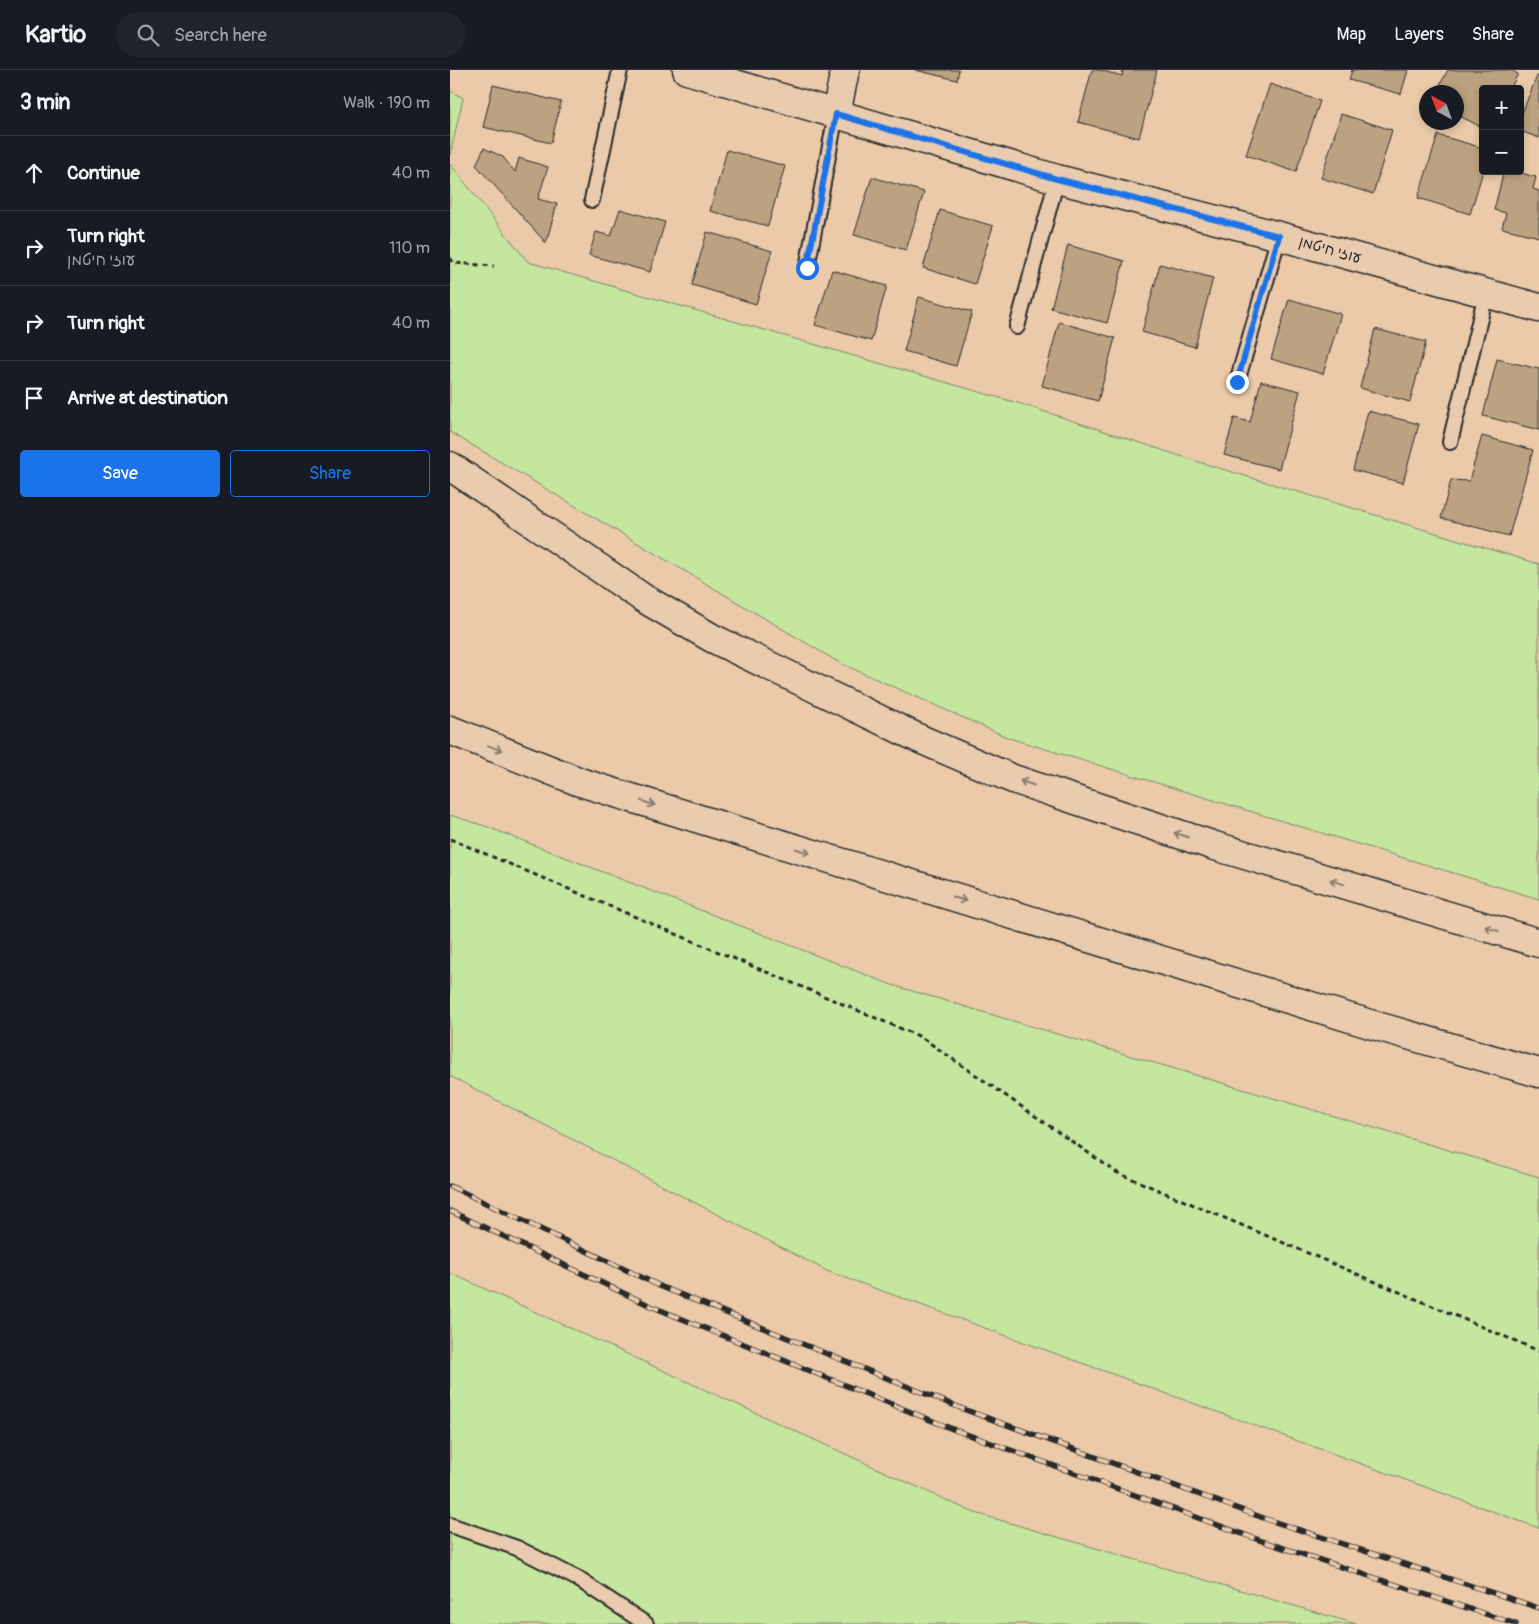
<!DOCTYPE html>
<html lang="en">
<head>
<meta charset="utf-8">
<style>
	body { margin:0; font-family:Pangolin,"Playpen Sans Hebrew",sans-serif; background:#20242c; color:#f1f3f6 }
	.controls { position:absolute; right:15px; top:15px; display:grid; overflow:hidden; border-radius:5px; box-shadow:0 2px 8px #0003 }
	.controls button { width:45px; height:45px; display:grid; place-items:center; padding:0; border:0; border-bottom:1px solid #363941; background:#171b24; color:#f1f3f6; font:25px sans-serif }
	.compass { position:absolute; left:969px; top:15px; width:45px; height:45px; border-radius:50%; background:#171b24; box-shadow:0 2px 8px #0003; rotate:319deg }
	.stop { position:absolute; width:15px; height:15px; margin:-11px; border:4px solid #1a73e8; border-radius:50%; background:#fff }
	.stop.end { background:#1a73e8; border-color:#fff; box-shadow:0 1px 5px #0008 }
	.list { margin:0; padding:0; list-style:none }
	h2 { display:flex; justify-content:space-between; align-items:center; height:65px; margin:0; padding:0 20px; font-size:21px }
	h2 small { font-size:16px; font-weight:400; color:#9ea1a6 }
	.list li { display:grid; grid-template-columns:32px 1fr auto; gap:15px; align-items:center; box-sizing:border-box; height:75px; padding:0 20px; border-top:1px solid #363941 }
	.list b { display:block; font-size:19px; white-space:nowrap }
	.list p { margin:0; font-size:16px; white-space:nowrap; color:#9ea1a6 }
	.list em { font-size:16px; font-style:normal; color:#9ea1a6 }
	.actions { display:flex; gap:10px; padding:15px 20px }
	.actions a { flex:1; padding:11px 0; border:1px solid #1a73e8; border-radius:5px; text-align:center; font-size:18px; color:#1a73e8 }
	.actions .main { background:#1a73e8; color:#fff }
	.icon { flex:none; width:28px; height:28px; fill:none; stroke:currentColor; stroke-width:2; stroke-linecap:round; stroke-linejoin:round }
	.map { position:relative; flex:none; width:1089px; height:1554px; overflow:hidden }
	header { display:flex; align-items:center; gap:30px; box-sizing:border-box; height:70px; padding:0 25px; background:#171b24; border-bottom:1px solid #363941 }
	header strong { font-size:24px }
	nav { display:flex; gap:28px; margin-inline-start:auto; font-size:18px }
	.search { width:350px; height:45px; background:#20242c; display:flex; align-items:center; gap:12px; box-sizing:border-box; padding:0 18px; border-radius:28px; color:#9ea1a6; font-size:19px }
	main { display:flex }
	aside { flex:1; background:#171b24 }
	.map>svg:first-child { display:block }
	.green { fill:#c5e69f; stroke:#788865 }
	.building { fill:#bda281; stroke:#2b2b2b }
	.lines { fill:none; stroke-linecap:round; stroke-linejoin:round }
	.service-casing { stroke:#2b2b2b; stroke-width:18 }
	.minor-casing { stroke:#2b2b2b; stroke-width:31 }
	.trunk-casing { stroke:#2b2b2b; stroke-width:31 }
	.path { stroke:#2b2b2b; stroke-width:3; stroke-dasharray:5 4; stroke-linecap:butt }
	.service { stroke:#e9cbaf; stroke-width:14 }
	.minor { stroke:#e9cbaf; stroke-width:28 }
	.trunk { stroke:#e9cbaf; stroke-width:28 }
	.rail-casing { stroke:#2b2b2b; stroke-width:5.5 }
	.rail { stroke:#e9cbaf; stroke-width:4; stroke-dasharray:11; stroke-linecap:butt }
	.oneway { stroke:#8a7b6d }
	.route { stroke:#1a73e8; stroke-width:6 }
	.labels { text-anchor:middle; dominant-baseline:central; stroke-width:4; stroke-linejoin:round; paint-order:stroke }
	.street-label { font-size:15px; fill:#2b2b2b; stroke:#e9cbaf }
</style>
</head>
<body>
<header>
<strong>Kartio</strong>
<div class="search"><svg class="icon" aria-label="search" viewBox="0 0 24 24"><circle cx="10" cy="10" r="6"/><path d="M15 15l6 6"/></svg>Search here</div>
<nav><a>Map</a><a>Layers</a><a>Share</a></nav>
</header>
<main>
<aside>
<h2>3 min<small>Walk · 190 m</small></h2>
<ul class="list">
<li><svg class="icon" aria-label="ahead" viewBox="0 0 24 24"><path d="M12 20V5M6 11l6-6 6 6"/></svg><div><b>Continue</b></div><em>40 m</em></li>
<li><svg class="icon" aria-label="right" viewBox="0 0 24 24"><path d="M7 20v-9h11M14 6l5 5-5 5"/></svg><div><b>Turn right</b><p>עוזי חיטמן</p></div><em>110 m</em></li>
<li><svg class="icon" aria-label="right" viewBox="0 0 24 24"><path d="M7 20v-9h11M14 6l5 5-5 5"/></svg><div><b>Turn right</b></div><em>40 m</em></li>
<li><svg class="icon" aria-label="arrive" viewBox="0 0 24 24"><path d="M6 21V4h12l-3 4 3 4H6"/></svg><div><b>Arrive at destination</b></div></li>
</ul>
<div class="actions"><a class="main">Save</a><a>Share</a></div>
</aside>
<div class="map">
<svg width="1089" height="1554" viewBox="0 0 1089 1554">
	<rect width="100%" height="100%" fill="#eacaa9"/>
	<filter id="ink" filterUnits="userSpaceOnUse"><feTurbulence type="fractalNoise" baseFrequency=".02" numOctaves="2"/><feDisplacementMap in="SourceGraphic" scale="10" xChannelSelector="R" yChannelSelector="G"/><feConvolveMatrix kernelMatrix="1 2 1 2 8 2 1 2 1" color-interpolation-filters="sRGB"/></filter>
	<g filter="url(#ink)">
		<path class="green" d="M0 21 13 28 0 85Z
			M0 94 78 192 571 334 752 393 1089 494V829L559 668 390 593 0 362Z
			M0 745 35 756 442 915 1089 1107V1458L377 1201 0 1006Z
			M0 1203 522 1442 906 1554H0Z"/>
		<path class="building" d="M465 0H509L507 10Z
			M642 0H649L672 6 673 0H707L689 68 628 52Z
			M902 0H958L951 24 899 10Z
			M998 0H1061L1068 4 1060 19H1033V58L1006 44V22H986Z
			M1087 6 1089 7V68L1070 61V48Z
			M820 14 870 31 846 102 796 85Z
			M43 15 111 32 101 73 33 57Z
			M891 44 942 60 923 124 871 108Z
			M988 65 1033 78V101L1020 144 968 128Z
			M34 78 53 87 65 102 69 88 98 97 88 129 107 134 96 173 26 95Z
			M277 80 335 96 318 156 260 141Z
			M1054 101H1063L1086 107 1083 119 1089 121V167L1052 158 1056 143 1044 140Z
			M422 107 474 122 456 180 404 165Z
			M170 139 215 152 200 202 139 185 146 162 161 166Z
			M490 140 543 156 525 214 473 198Z
			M257 162 322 181 306 234 242 215Z
			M618 175 674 191 657 253 601 238Z
			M710 194 763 208 745 277 692 262Z
			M382 200 437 216 421 271 365 255Z
			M469 227 522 242 506 296 454 281Z
			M839 229 891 244 873 304 821 289Z
			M609 252 665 268 648 331 592 316Z
			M925 259 976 272 960 332 910 318Z
			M1047 289 1089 299V360L1033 346Z
			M811 311 850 321 829 399 774 385 784 348 800 352Z
			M918 341 969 354 953 413 903 400Z
			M1032 366 1083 380 1059 466 991 448 1001 410 1019 411Z"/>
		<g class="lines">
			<g class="service-casing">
				<path id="service" d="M142 130 170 0
					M357 198 386 44
					M567 257 607 109
					M787 312 829 166
					M1000 372 1036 224
					M0 1455 67 1478 128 1509 196 1554"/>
			</g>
			<g class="minor-casing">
				<path id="minor" d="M237 0 607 109 829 166 1089 238
					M386 44 395 0"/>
			</g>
			<g class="trunk-casing">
				<path id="trunk" d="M0 396 193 528 262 568 470 669 563 709 653 739 765 776 1089 873
					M0 660 130 712 259 752 920 954 1089 1003"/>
			</g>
			<path class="path" d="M0 188 4 193 44 196
				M0 769 471 967 666 1102 1089 1281"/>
			<use href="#service" class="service"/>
			<use href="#minor" class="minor"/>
			<use href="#trunk" class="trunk"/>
			<g class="rail-casing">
				<path id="rail" d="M0 1116 212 1217 513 1339 819 1450 1089 1538
					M0 1141 203 1237 505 1360 812 1471 1066 1554"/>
			</g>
			<use href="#rail" class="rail"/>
		</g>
		<defs><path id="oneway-shaft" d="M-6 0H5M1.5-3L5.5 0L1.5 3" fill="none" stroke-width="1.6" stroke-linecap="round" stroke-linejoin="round" transform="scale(1.25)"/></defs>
		<g class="oneway">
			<use href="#oneway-shaft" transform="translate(45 678) rotate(21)"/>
			<use href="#oneway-shaft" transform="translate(577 713) rotate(-161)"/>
			<use href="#oneway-shaft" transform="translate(198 733) rotate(18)"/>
			<use href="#oneway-shaft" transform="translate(731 765) rotate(-162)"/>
			<use href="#oneway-shaft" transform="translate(353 781) rotate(17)"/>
			<use href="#oneway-shaft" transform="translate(887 812) rotate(-163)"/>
			<use href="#oneway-shaft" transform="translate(509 829) rotate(17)"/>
			<use href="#oneway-shaft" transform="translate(1042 859) rotate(-163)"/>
		</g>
	</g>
	<g class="lines" filter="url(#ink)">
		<path class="route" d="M357 198 386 44 607 109 829 166 787 312"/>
	</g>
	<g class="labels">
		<g class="street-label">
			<text transform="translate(880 180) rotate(16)">עוזי חיטמן</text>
		</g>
	</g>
</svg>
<div class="controls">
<button>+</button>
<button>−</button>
</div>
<svg class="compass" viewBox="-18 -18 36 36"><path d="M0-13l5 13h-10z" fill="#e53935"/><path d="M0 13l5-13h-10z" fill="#9ea1a6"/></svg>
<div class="stop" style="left:357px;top:198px"></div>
<div class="stop end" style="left:787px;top:312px"></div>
</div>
</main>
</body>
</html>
